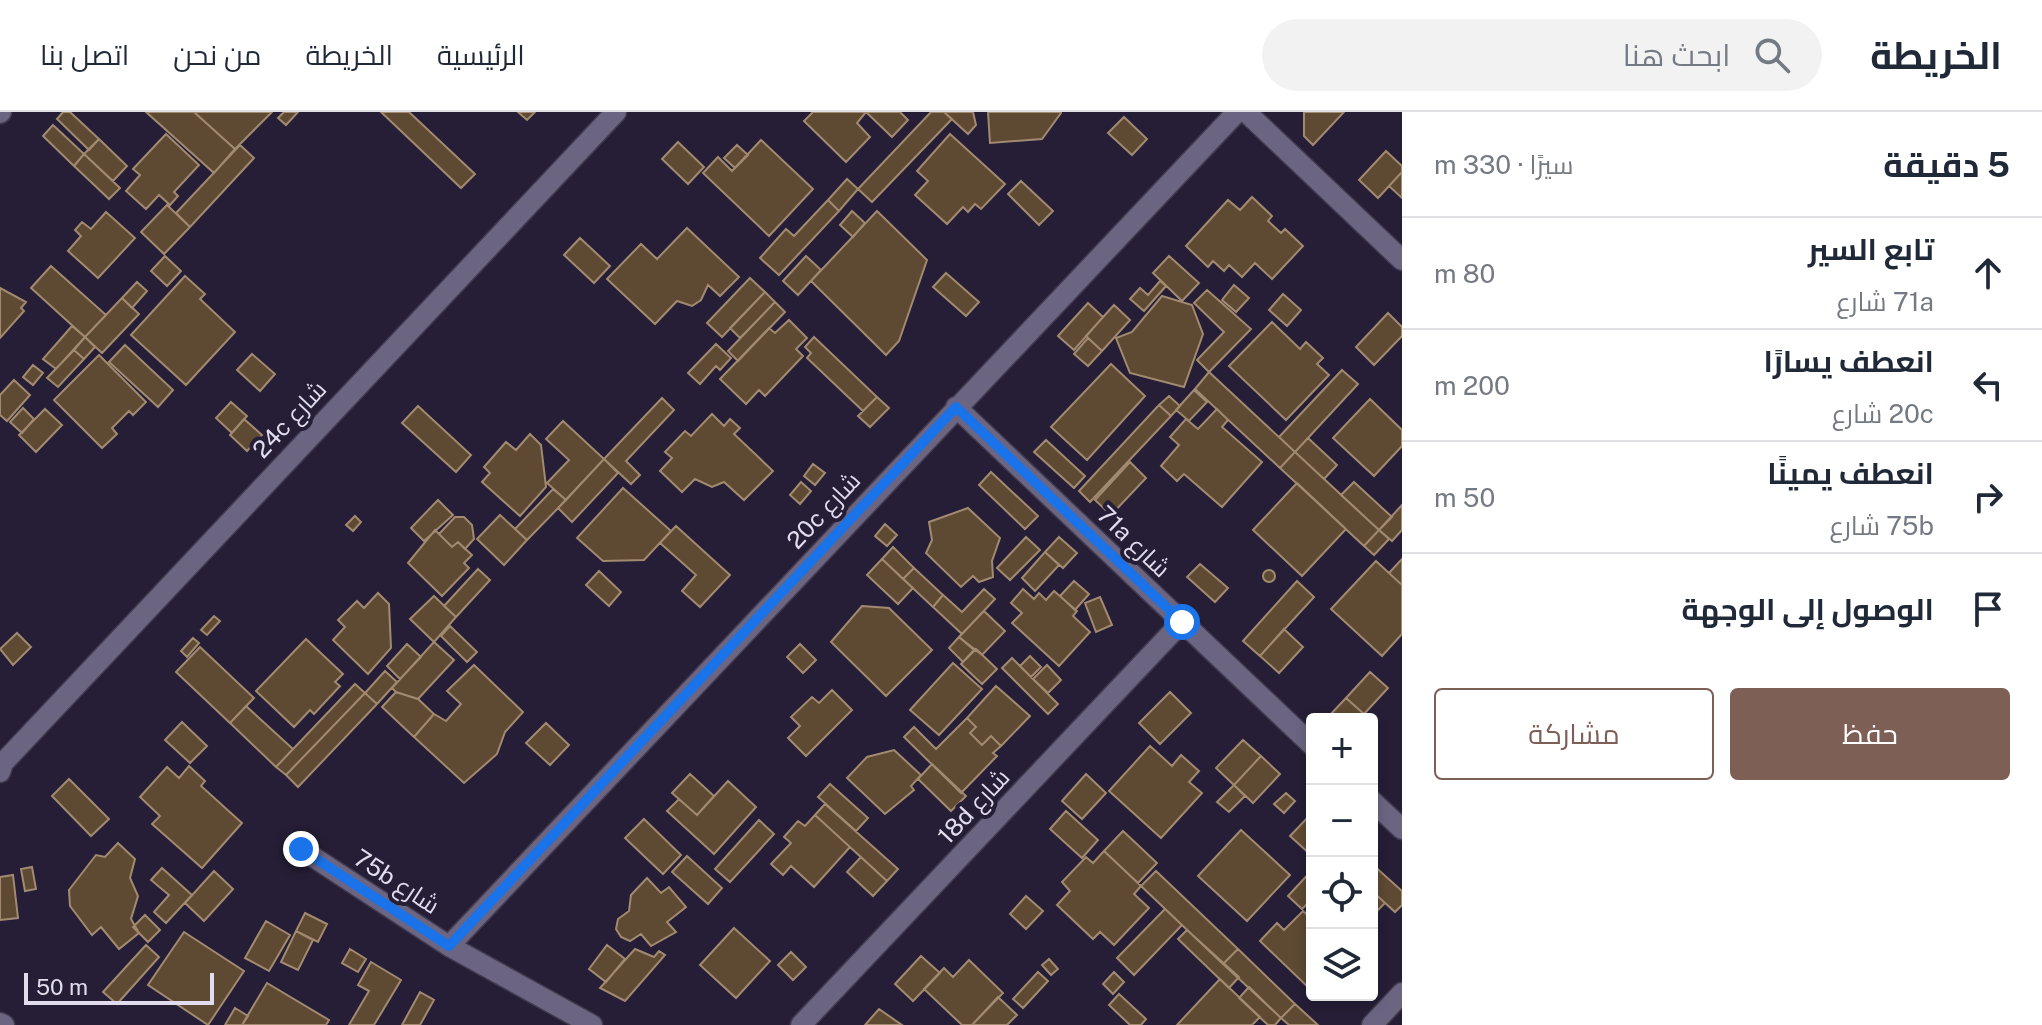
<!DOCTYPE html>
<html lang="ar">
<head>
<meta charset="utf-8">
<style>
	body { margin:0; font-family:"Public Sans",Cairo,sans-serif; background:#f2f2f3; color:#1f2937; direction:rtl }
	.controls { position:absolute; right:24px; bottom:24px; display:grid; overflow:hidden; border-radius:8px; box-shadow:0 4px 12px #0003 }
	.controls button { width:72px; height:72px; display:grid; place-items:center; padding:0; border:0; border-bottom:2px solid #e0e1e3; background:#fff; color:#1f2937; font:40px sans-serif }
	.scale { position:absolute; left:24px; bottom:20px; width:190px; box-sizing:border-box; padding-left:8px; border:4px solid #e1ddee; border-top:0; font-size:22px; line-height:28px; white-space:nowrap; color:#e1ddee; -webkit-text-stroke:6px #251e36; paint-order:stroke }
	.stop { position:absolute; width:24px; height:24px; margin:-18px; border:6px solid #1a73e8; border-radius:50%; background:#fff }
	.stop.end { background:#1a73e8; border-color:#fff; box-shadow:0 2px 8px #0008 }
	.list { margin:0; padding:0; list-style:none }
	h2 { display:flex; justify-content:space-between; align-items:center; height:104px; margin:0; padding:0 32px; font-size:34px }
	h2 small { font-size:26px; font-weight:400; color:#747a83 }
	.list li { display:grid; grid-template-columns:52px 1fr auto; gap:24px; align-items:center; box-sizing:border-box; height:112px; padding:0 32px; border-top:2px solid #e0e1e3 }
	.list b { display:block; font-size:30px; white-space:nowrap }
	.list p { margin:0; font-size:26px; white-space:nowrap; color:#747a83 }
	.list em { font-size:26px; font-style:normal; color:#747a83 }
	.actions { display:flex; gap:16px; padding:24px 32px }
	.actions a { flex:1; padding:18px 0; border:2px solid #7d5f56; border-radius:8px; text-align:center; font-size:28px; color:#7d5f56 }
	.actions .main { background:#7d5f56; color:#fff }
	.icon { flex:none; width:44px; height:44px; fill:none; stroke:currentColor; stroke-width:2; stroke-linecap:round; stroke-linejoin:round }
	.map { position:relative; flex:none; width:1402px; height:913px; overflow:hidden; direction:ltr }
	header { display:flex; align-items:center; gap:48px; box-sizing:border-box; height:112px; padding:0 40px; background:#fff; border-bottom:2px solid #e0e1e3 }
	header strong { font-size:38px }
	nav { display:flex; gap:44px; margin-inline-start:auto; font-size:28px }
	.search { width:560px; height:72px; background:#f2f2f3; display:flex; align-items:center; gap:20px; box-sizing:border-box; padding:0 28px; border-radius:44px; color:#747a83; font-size:30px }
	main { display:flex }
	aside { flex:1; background:#fff }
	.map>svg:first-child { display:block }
	.building { fill:#5e4932; stroke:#a28a71; stroke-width:2 }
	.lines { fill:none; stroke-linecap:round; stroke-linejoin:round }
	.street-casing { stroke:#413a4f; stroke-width:23 }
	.street { stroke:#6c6582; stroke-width:20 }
	.route { stroke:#1a73e8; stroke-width:10 }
	.labels { text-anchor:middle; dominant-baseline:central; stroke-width:8; stroke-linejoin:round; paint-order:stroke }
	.street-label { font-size:24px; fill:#e1ddee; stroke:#251e36 }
</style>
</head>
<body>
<header>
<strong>الخريطة</strong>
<div class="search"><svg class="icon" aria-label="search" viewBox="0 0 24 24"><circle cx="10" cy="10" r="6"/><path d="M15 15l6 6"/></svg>ابحث هنا</div>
<nav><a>الرئيسية</a><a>الخريطة</a><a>من نحن</a><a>اتصل بنا</a></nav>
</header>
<main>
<aside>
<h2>5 دقيقة<small>سيرًا · 330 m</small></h2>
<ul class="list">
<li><svg class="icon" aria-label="ahead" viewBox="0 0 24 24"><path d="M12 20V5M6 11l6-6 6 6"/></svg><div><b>تابع السير</b><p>71a شارع</p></div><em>80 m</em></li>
<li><svg class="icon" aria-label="left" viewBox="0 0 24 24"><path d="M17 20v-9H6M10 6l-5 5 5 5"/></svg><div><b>انعطف يسارًا</b><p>20c شارع</p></div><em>200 m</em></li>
<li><svg class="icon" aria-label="right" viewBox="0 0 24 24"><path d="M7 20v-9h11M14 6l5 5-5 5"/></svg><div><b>انعطف يمينًا</b><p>75b شارع</p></div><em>50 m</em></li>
<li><svg class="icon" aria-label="arrive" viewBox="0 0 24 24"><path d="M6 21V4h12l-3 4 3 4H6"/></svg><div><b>الوصول إلى الوجهة</b></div></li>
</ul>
<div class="actions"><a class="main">حفظ</a><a>مشاركة</a></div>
</aside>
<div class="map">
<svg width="1402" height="913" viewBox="0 0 1402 913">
	<rect width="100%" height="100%" fill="#251e36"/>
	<path class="building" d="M63 0H70L99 27 89 38 57 7Z
		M146 0H194L235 37 214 61Z
		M194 0H272L235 37Z
		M284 0H298L286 13 278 6Z
		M381 0H409L475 62 461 76Z
		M518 0H535L527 8Z
		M813 0H866L857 11 870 25 846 50 804 9Z
		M900 0 908 8 892 25 866 0Z
		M931 0H944L952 7 872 90 858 77Z
		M944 0H973L976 13 968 22Z
		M988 0H1061V1L1042 27 990 31Z
		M1304 0H1344L1313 33 1304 24Z
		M1124 5 1147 27 1132 43 1108 21Z
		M53 13 84 42 74 54 43 24Z
		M166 22 199 53 174 80 178 84 170 93 159 83 146 97 126 79 140 63 133 57Z
		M950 22 1005 72 981 97 975 92 968 100 963 95 947 112 915 83 928 69 917 59Z
		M99 27 127 54 113 69 84 42Z
		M761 28 813 77 769 124 703 61 718 45 732 59Z
		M678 30 704 55 688 72 662 47Z
		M240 33 254 46 190 115 176 101Z
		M737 33 748 43 735 56 724 46Z
		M1386 39 1402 54V60L1378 86 1359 68Z
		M84 42 120 76 109 87 74 54Z
		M1402 60V86L1389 74Z
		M847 67 858 77 839 99 828 88Z
		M1021 69 1053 99 1039 113 1008 82Z
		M1252 85 1272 104 1268 109 1281 121 1285 117 1303 134 1272 167 1255 151 1242 165 1229 153 1224 159 1213 149 1208 155 1186 134 1228 88 1240 98Z
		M828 88 839 99 779 163 760 146 786 117 794 124Z
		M167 93 190 115 164 142 141 120Z
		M852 99 865 111 853 125 840 113Z
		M877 99 927 148 899 229 886 243 811 169Z
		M106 100 135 126 98 166 68 139 81 124 75 118 82 110 91 117Z
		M687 116 739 165 720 184 708 173 701 188 692 194 677 189 655 212 607 167 641 132 657 147Z
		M580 126 610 154 594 171 564 143Z
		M165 144 181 159 167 174 151 159Z
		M806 144 821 158 798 183 783 169Z
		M1169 144 1199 171 1182 189 1153 161Z
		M51 154 106 203 85 225 31 176Z
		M946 161 979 190 966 204 933 175Z
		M185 164 205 182 200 187 235 220 186 273 131 223Z
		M750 166 765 180 722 225 707 211Z
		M1160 169 1166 174 1144 199 1130 187 1140 176 1148 183Z
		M137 170 147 179 132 196 122 186Z
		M1234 173 1249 186 1236 200 1222 188Z
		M0 176 26 190 21 196 24 199 0 226Z
		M1207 178 1251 217 1209 260 1197 248 1224 220 1194 191Z
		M765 180 775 190 740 226 730 216Z
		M1283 182 1301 198 1287 214 1269 198Z
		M1162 184 1192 193 1203 222 1184 275 1130 261 1116 226 1132 220Z
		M122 186 139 202 102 241 85 225Z
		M775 190 785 200 738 249 728 239Z
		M1088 191 1103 205 1074 238 1058 224Z
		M1114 193 1130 208 1102 239 1086 224Z
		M1388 201 1402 215V224L1374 253 1356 235Z
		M789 208 807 226 796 237 803 244 765 284 759 278 746 292 720 267 769 216 775 221Z
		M1272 210 1300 237 1306 230 1323 246 1317 252 1329 263 1286 308 1229 254Z
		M72 214 85 225 56 257 43 247Z
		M85 225 95 235 84 247 74 238Z
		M814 225 877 285 863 299 807 246 811 241 805 235Z
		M1088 226 1102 239 1088 254 1074 242Z
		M716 232 731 246 720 258 716 254 700 272 688 261Z
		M125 233 173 278 158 295 109 250Z
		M74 238 84 247 58 275 47 266Z
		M252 242 275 262 260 279 237 258Z
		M99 243 146 290 133 303 129 299 112 316 117 322 102 336 54 288Z
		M1111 252 1145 284 1087 348 1051 315Z
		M33 253 43 261 33 273 23 265Z
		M1342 258 1358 272 1295 340 1279 325Z
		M1209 260 1295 340 1280 356 1195 277Z
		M14 268 30 283 7 309 0 303V283Z
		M1194 278 1207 290 1189 309 1176 298Z
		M1169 284 1180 294 1171 304 1159 293Z
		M877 285 889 296 870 315 858 304Z
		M662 286 674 298 626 349 640 363 631 372 604 347Z
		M1370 287 1402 318V334L1374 364 1333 326Z
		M231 290 247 304 232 321 216 306Z
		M1159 293 1171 304 1090 390 1079 379Z
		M418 294 471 343 456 360 402 311Z
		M23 296 34 307 22 321 10 310Z
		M45 297 62 313 36 340 19 323Z
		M1217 297 1228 308 1222 315 1262 350 1222 395 1184 362 1177 369 1161 354 1179 333 1170 325 1186 307 1198 317Z
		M712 302 724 314 730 307 740 316 734 322 773 359 744 388 724 370 712 375 695 367 682 380 660 359 672 346 665 340 685 319 691 324Z
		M244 307 262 323 247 339 230 323Z
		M563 309 604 347 566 388 547 371 569 348 546 327Z
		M530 322 541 333 546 375 520 404 482 370 490 361 484 355 506 330 516 338Z
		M1308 326 1337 353 1324 367 1295 340Z
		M1046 328 1085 364 1074 376 1034 340Z
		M1295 340 1379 418 1364 434 1280 356Z
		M604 347 618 361 572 410 558 396Z
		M1130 350 1146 366 1111 403 1095 388Z
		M813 352 825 361 815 373 804 364Z
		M991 360 1038 404 1025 417 979 373Z
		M801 370 811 379 800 392 790 383Z
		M1354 370 1392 405 1379 418 1341 383Z
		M1297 371 1346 417 1302 464 1253 418Z
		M623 376 671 419 644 448 603 449 577 426Z
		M553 377 566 388 527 428 515 417Z
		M438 388 453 403 424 429 411 416Z
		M1402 393V418L1392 429 1379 418Z
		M968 396 1000 426 992 449 993 465 979 470 973 464 961 475 926 441 932 428 929 410Z
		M500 403 527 428 504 453 477 427Z
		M355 404 361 410 353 419 346 413Z
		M455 405H464L472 413 474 427 465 437 458 430 452 435 439 422Z
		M885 412 897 423 887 434 875 424Z
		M676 414 730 463 700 495 682 479 696 463 660 431Z
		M435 418 452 435 458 430 472 443 464 451 469 456 442 484 408 451Z
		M1379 418 1389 427 1374 443 1364 434Z
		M1026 425 1040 438 1010 468 997 456Z
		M1059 425 1077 441 1063 456 1045 440Z
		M893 435 914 456 903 467 882 447Z
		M1045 440 1059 453 1035 479 1022 466Z
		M882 447 913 476 898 492 867 463Z
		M1402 447V473L1389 461Z
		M1376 449 1402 473V522L1382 544 1331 497Z
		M1200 452 1228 476 1215 490 1187 465Z
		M914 456 943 483 933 495 903 467Z
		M478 457 490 468 456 505 444 494Z
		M1263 464a6 6 0 1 1 12 0a6 6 0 1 1-12 0Z
		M599 459 621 480 609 494 586 473Z
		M1074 469 1089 482 1075 498 1060 484Z
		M1297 469 1314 485 1260 544 1243 529Z
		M984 477 995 487 962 522 933 495 943 483 962 500Z
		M1023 477 1034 487 1039 481 1046 488 1054 479 1077 499 1073 504 1090 520 1059 554 1012 511 1022 501 1011 491Z
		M378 481 389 492 391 536 368 562 333 528 345 515 338 508 357 489 364 496Z
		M434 484 456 505 434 530 410 507Z
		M1100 485 1112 513 1096 520 1085 491Z
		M862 494 889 496 932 538 886 584 831 530Z
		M984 499 1005 519 982 543 959 525Z
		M214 504 220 509 207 523 201 518Z
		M450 514 477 540 467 550 441 524Z
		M1284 517 1303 535 1279 561 1260 544Z
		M17 521 31 535 13 553 0 537Z
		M959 525 974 538 963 550 949 536Z
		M193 526 199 531 187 545 181 539Z
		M306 527 343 562 335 570 340 574 314 602 310 598 294 615 256 579Z
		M434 530 454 548 418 587 396 580 392 576Z
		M407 532 421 545 400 567 387 554Z
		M800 532 816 548 803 561 787 545Z
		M200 535 254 586 230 611 176 560Z
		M976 537 997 557 982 572 961 552Z
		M1030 544 1041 555 1031 565 1020 554Z
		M1012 546 1058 592 1048 602 1002 556Z
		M953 551 982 577 939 623 910 598Z
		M474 553 523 600 505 620 497 642 464 671 414 625 434 602 446 609 461 592 447 579Z
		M1047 553 1061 568 1048 581 1033 567Z
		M385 559 397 570 377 592 365 581Z
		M1370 560 1388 576 1364 602 1346 586Z
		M355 572 365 581 286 663 276 655Z
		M996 574 1030 604 1001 634 991 624 982 633 970 621 976 615 967 606Z
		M832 578 852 598 806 644 788 626 800 614 791 605 812 585 819 591Z
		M396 580 418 587 434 602 414 625 382 595Z
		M1170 580 1191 601 1160 632 1139 611Z
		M365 581 377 592 298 675 286 663Z
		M1346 586 1364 602 1359 607H1332L1329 604Z
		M246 594 293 637 276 655 230 611Z
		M967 606 976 615 970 621 982 633 991 624 1001 634 993 641 997 644 961 681 904 625 914 615 936 637Z
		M182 610 207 634 190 651 165 628Z
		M546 611 569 633 550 653 526 631Z
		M1243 628 1261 644 1234 673 1216 656Z
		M1150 634 1172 654 1181 643 1199 659 1189 670 1202 681 1161 726 1109 679Z
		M894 638 921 663 911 674 914 678 885 702 847 666 867 645Z
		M1261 644 1280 662 1253 691 1234 673Z
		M932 652 966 684 951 699 918 667Z
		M189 654 205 669 201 674 242 711 202 756 152 712 160 704 140 685 167 655 179 666Z
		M690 662 714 684 697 703 672 681Z
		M1086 662 1106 681 1082 707 1062 689Z
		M69 667 109 707 91 724 52 684Z
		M728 669 756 695 714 742 667 699 679 687 697 703Z
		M830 672 868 706 856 719 818 685Z
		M1234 673 1245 684 1229 700 1217 690Z
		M1286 681 1295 689 1284 701 1274 692Z
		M825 692 898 757 887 769 815 703Z
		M1066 699 1098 728 1082 746 1050 717Z
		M1312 701V742L1311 743 1290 724Z
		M815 703 850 735 814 775 791 754 783 763 771 752 791 731 784 725 798 709 805 714Z
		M644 707 681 743 663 762 625 726Z
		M759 708 774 722 730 770 715 757Z
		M1241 718 1290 763 1247 809 1198 764Z
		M1123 719 1157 751 1138 771 1104 739Z
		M118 731 135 747 130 766 138 784 131 807 139 821 119 837 101 815 92 823 70 794 69 778 96 743 105 745Z
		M1104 739 1141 774 1134 782 1149 796 1114 833 1100 820 1093 827 1057 793 1070 779 1062 770 1086 745 1093 751Z
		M687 744 722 776 708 792 672 760Z
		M861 745 887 769 873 784 847 760Z
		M1372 752 1402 779V793L1395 800 1372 779Z
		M32 755 36 777 25 779 21 757Z
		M162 756 192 783 166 811 154 800 169 783 151 768Z
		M1312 758V787L1302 797 1288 784Z
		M214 759 233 777 204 809 185 791Z
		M1156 759 1238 837 1223 852 1141 774Z
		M13 763 18 806 0 808V765Z
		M647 766 661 781 669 775 686 795 667 810 676 820 651 834 641 822 630 829 621 825 616 817 618 807 629 799 631 783Z
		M1372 779 1385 791 1376 800 1372 796Z
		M1026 784 1043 799 1026 817 1010 802Z
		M1165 797 1182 813 1134 863 1117 846Z
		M1303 799 1312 807V879L1260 829 1277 811 1284 818Z
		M305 801 327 812 318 830 296 819Z
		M145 803 160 818 148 830 133 815Z
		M266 809 290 823 269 859 245 846Z
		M734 816 770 849 736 886 700 853Z
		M1187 818 1239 865 1229 876 1178 827Z
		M296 819 313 828 298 858 281 850Z
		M184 820 244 859 208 913 148 873Z
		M146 833 159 845 117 892 103 880Z
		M607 833 625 847 606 870 589 857Z
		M350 837 366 847 358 860 342 851Z
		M635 837 654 845 659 839 665 843 625 889 600 876Z
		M1238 837 1295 892 1281 906 1223 852Z
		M791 840 806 855 793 868 778 853Z
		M921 844 940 861 913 889 895 872Z
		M1049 847 1058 857 1051 863 1042 853Z
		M969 848 1003 881 972 913H962L924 877 944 856 953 865Z
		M371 850 401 868 374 913H349L369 879 358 873Z
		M1038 860 1048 869 1023 896 1013 887Z
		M1114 860 1124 870 1113 882 1103 872Z
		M1220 867 1260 905 1252 913H1177Z
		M267 871 329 908 326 913H242Z
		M1249 875 1281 906 1275 913H1268L1239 886Z
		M420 880 434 888 420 913H402Z
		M1119 882 1146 907 1141 913H1130L1109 893Z
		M998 885 1017 903 1007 913H972Z
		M1295 892 1318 913H1289L1281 906Z
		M235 896 248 904 242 913H225Z
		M879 897 902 913H865Z"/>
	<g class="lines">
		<g class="street-casing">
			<path id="street" d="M1246 0 1402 148
				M0 1 1 0
				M956 295 1312 633
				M0 660 3 651 616 0
				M1372 689 1402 717
				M301 737 449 834 592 913
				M449 834 1237 0
				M0 911 4 913
				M801 913 1182 510
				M1372 913 1402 881"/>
		</g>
		<use href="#street" class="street"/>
	</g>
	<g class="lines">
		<path class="route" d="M301 737 449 834 956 295 1182 510"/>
	</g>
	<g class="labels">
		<g class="street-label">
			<text transform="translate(289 307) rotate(-47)">24c شارع</text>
			<text transform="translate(823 398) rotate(-47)">20c شارع</text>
			<text transform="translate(1134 429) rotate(44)">71a شارع</text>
			<text transform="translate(973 694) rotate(-47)">18d شارع</text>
			<text transform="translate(397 769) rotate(33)">75b شارع</text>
		</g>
	</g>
</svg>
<div class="controls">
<button>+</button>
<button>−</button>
<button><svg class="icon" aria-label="locate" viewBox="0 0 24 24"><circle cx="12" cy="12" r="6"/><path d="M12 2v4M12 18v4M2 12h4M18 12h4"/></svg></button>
<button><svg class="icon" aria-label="layers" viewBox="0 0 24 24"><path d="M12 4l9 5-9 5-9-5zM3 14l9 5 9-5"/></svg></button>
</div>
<div class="scale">50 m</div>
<div class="stop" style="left:1182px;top:510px"></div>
<div class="stop end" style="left:301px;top:737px"></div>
</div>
</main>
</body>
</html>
